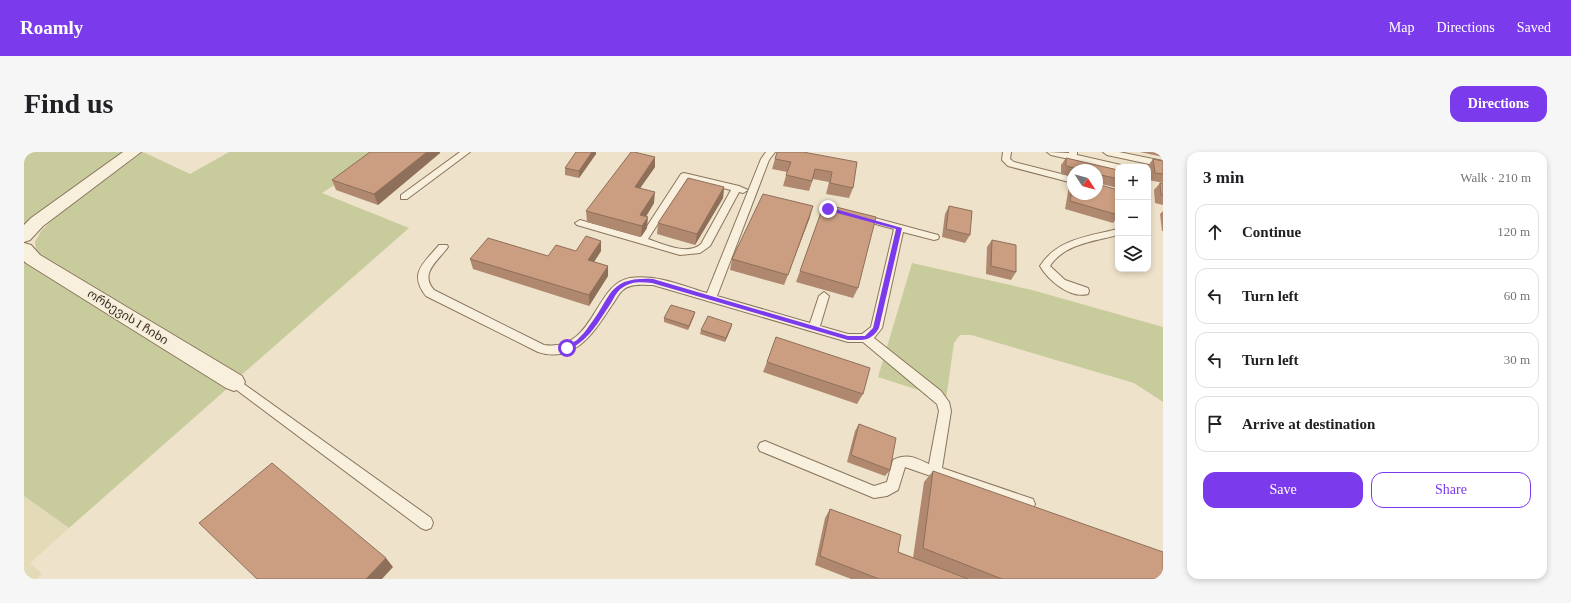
<!DOCTYPE html>
<html lang="en">
<head>
<meta charset="utf-8">
<style>
	body { margin:0; font-family:"Times New Roman","Noto Sans Georgian",serif; background:#f6f6f6; color:#202124 }
	.controls { position:absolute; right:12px; top:12px; display:grid; overflow:hidden; border-radius:8px; box-shadow:0 2px 6px #0003 }
	.controls button { width:36px; height:36px; display:grid; place-items:center; padding:0; border:0; border-bottom:1px solid #e0e0e0; background:#fff; color:#202124; font:20px sans-serif }
	.compass { position:absolute; left:1043px; top:12px; width:36px; height:36px; border-radius:50%; background:#fff; box-shadow:0 2px 6px #0003; rotate:126deg }
	.stop { position:absolute; width:12px; height:12px; margin:-9px; border:3px solid #7c3aed; border-radius:50%; background:#fff }
	.stop.end { background:#7c3aed; border-color:#fff; box-shadow:0 1px 4px #0008 }
	.list { margin:0; padding:0; list-style:none }
	h2 { display:flex; justify-content:space-between; align-items:center; height:52px; margin:0; padding:0 16px; font-size:17px }
	h2 small { font-size:13px; font-weight:400; color:#757577 }
	.list li { display:grid; grid-template-columns:26px 1fr auto; gap:12px; align-items:center; box-sizing:border-box; height:56px; margin:0 8px 8px; padding:0 8px; border:1px solid #e0e0e0; border-radius:12px }
	.list b { display:block; font-size:15px; white-space:nowrap }
	.list em { font-size:13px; font-style:normal; color:#757577 }
	.actions { display:flex; gap:8px; padding:12px 16px }
	.actions a { flex:1; padding:9px 0; border:1px solid #7c3aed; border-radius:12px; text-align:center; font-size:14px; color:#7c3aed }
	.actions .main { background:#7c3aed; color:#fff }
	.icon { flex:none; width:22px; height:22px; fill:none; stroke:currentColor; stroke-width:2; stroke-linecap:round; stroke-linejoin:round }
	.map { position:relative; flex:none; width:1139px; height:427px; overflow:hidden; border-radius:12px }
	header { display:flex; align-items:center; gap:24px; box-sizing:border-box; height:56px; padding:0 20px; background:#7c3aed; color:#fff }
	header strong { font-size:19px }
	nav { display:flex; gap:22px; margin-inline-start:auto; font-size:14px }
	.intro { display:flex; align-items:center; justify-content:space-between; box-sizing:border-box; height:96px; padding:0 24px }
	h1 { margin:0; font-size:28px }
	.button { padding:10px 18px; border-radius:12px; background:#7c3aed; color:#fff; font-size:14px; font-weight:700 }
	main { display:flex; gap:24px; padding:0 24px }
	aside { flex:1; background:#fff; border-radius:12px; box-shadow:0 2px 6px #0003 }
	.map>svg:first-child { display:block }
	.farmland { fill:#e3dbb7 }
	.green { fill:#c8cc9d }
	.lines { fill:none; stroke-linecap:round; stroke-linejoin:round }
	.lane-casing { stroke:#8a755e; stroke-width:2 }
	.street-casing { stroke:#8a755e; stroke-width:2 }
	.lane { fill:#f8f0dd; fill-rule:evenodd }
	.street { fill:#f8f0dd; fill-rule:evenodd }
	.wall { fill:#af886f }
	.shaded-wall { fill:#8e6f5a }
	.building { fill:#cb9e81; stroke:#8e6f5a }
	.route { fill:#7c3aed }
	.labels { text-anchor:middle; dominant-baseline:central; stroke-width:3; stroke-linejoin:round; paint-order:stroke }
	.street-label { font-size:12px; fill:#3b2d21; stroke:#f5edd9 }
</style>
</head>
<body>
<header>
<strong>Roamly</strong>
<nav><a>Map</a><a>Directions</a><a>Saved</a></nav>
</header>
<div class="intro"><h1>Find us</h1><a class="button">Directions</a></div>
<main>
<div class="map">
<svg width="1139" height="427" viewBox="0 0 1139 427">
	<rect width="100%" height="100%" fill="#eee2ca"/>
	<path class="farmland" d="M0 344 45 376 6 411 18 422 12 427H0Z"/>
	<path class="green" d="M0 0H101L0 76Z
		M119 0 166 22 205 0H349L337 16 298 41 385 76 214 226 17 105 12 99 11 90 17 79 31 65Z
		M0 109 205 235 45 376 0 344Z
		M888 111 1008 138 1139 175V250L1110 231 947 183H936L930 191 922 247 854 225Z"/>
	<g class="lines">
		<g class="lane-casing">
			<path id="lane" d="M436 0H446L383 47H377V43Z
				M742 0H751L745 8 693 144 786 171 795 144 800 140 805 144 796 174 824 182H838L847 175 870 77 833 67 831 65 833 63 836 62 914 83 915 85 914 87 910 88 879 80 858 176 850 186 917 239 925 250 927 259 918 316 1009 347 1011 352 1009 357 1004 358 881 315 874 338 863 344 850 346 736 299 734 295 736 291 741 289 850 334 863 330 869 308C884 301 891 306 905 312L915 259 913 252 839 190H824L629 133C620 133 606 131 599 138 595 141 591 149 588 153 570 180 551 212 514 200L402 144C384 121 400 111 415 93H423L424 95C414 109 395 121 410 138L520 193C571 200 570 132 606 126 633 122 659 134 683 141L737 7Z
				M979 0H987L986 7 990 10 1049 25V31L984 14 978 8Z
				M1023 0 1045 1V0H1053V3L1097 13 1098 15H1094V18L1027 3Z
				M1079 0H1095L1139 9V15L1083 3Z
				M660 21 715 34 724 38 719 41 715 40 686 94 676 101 656 103 553 73 551 71 556 68 616 85 657 22ZM663 27 707 38 677 92C663 104 639 92 624 87Z
				M1094 77V83C1071 89 1040 92 1026 114L1041 128 1064 136 1065 139 1064 142C1046 147 1024 128 1016 114 1033 87 1065 84 1094 77Z
				M210 225 407 366 409 371 407 376 402 378 397 376 206 233 204 230 206 227Z"/>
		</g>
		<g class="street-casing">
			<path id="street" d="M99 0H117L19 74 6 88 0 90V73L7 66Z
				M0 91 7 93 16 103 218 224 221 230 218 236 210 239 202 236 2 111 0 109Z"/>
		</g>
		<use href="#lane" class="lane"/>
		<use href="#street" class="street"/>
	</g>
	<path class="wall" d="M346 0H416V1L354 53 312 38 308 28Z
		M552 0H572V2L555 26 541 23V16Z
		M1116 0H1139V5Z
		M1042 6 1094 18V36L1073 31V18H1049V25L1037 22V13Z
		M751 7 833 10 829 36 825 46 802 42 805 30 789 27 785 39 759 34 763 20 748 17Z
		M1129 7 1139 9V31L1125 28 1124 15H1123Z
		M631 15 616 36 630 51 622 65 623 76 617 85 563 70 562 59Z
		M1049 28V42L1094 38V64L1089 71 1041 57 1045 34Z
		M1136 31 1139 32V53L1131 51 1130 38Z
		M700 35 699 46 671 93 633 82 634 71Z
		M925 54 946 83 941 91 918 85 921 62Z
		M1139 59V79H1138L1136 62Z
		M786 65 760 133 706 118 708 107Z
		M968 88 992 120 987 128 962 122 963 95Z
		M577 89V99L570 110 584 114V124L565 154 449 117 446 107 524 104 552 99Z
		M776 119 834 136 829 146 772 130Z
		M671 160 670 164 664 178 640 170V166Z
		M708 172 707 176 701 190 676 182 677 178Z
		M743 210 839 242 833 252 739 220Z
		M835 272 866 318 861 324 823 310 831 279Z
		M909 319 1139 427H827L791 413 801 366 806 357 874 400 889 406 900 330Z"/>
	<path class="shaded-wall" d="M403 0H416V1L354 53 350 42Z
		M568 0H572V2L555 26V19Z
		M631 5V15L610 45 611 35Z
		M700 35 699 46 671 93 673 82Z
		M631 40 630 51 616 74V63Z
		M789 54 786 65 760 133 764 123Z
		M624 65 623 76 617 85 618 74Z
		M577 89V99L564 119V108Z
		M584 114V124L565 154V143Z
		M671 160 670 164 664 178 665 174Z
		M708 172 707 176 701 190 702 186Z
		M362 406 369 415 358 427H342Z"/>
	<path class="building" d="M346 0H403L350 42 308 28Z
		M552 0H568L555 19 541 16Z
		M607 0H610L631 5 611 35 631 40 616 63 624 65 618 74 562 59Z
		M753 0H779L833 10 829 36 806 31 808 20 791 17 788 29 762 23 767 10 751 7Z
		M1042 6 1094 18V27L1073 22V18H1057L1042 14Z
		M1129 7 1139 9V22L1131 21Z
		M664 26 700 35 673 82 634 71Z
		M1136 31 1139 32V43H1137Z
		M1073 32 1094 38V63L1046 49 1049 33V42H1073Z
		M739 42 789 54 764 123 708 107Z
		M800 52 852 65 834 136 776 119Z
		M925 54 948 59 946 83 922 77Z
		M562 84 577 89 564 108 584 114 565 143 446 107 464 86 524 104 532 93 552 99Z
		M968 88 992 93V120L967 114Z
		M647 153 671 160 665 174 640 166Z
		M684 164 708 172 702 186 677 178Z
		M752 185 846 216 839 242 743 210Z
		M835 272 872 286 866 318 827 303Z
		M248 311 362 406 342 427H233L175 371Z
		M909 319 1139 400V427H978L899 396Z
		M806 357 877 383 874 400 944 427H855L796 404Z"/>
	<path class="route" d="M804 55 878 76 855 176C847 190 838 188 824 188L628 131C618 130 607 129 598 136 593 139 590 146 587 151 575 169 564 190 543 198L540 196C543 192 549 191 553 188 557 184 562 179 565 174 589 144 583 125 629 127L824 184H841L849 176 872 77 802 58Z"/>
	<g class="labels">
		<g class="street-label">
			<text transform="translate(104 165) rotate(32)">ორხევის I ჩიხი</text>
		</g>
	</g>
</svg>
<div class="controls">
<button>+</button>
<button>−</button>
<button><svg class="icon" aria-label="layers" viewBox="0 0 24 24"><path d="M12 4l9 5-9 5-9-5zM3 14l9 5 9-5"/></svg></button>
</div>
<svg class="compass" viewBox="-18 -18 36 36"><path d="M0-13l5 13h-10z" fill="#e53935"/><path d="M0 13l5-13h-10z" fill="#757577"/></svg>
<div class="stop" style="left:543px;top:196px"></div>
<div class="stop end" style="left:804px;top:57px"></div>
</div>
<aside>
<h2>3 min<small>Walk · 210 m</small></h2>
<ul class="list">
<li><svg class="icon" aria-label="ahead" viewBox="0 0 24 24"><path d="M12 20V5M6 11l6-6 6 6"/></svg><div><b>Continue</b></div><em>120 m</em></li>
<li><svg class="icon" aria-label="left" viewBox="0 0 24 24"><path d="M17 20v-9H6M10 6l-5 5 5 5"/></svg><div><b>Turn left</b></div><em>60 m</em></li>
<li><svg class="icon" aria-label="left" viewBox="0 0 24 24"><path d="M17 20v-9H6M10 6l-5 5 5 5"/></svg><div><b>Turn left</b></div><em>30 m</em></li>
<li><svg class="icon" aria-label="arrive" viewBox="0 0 24 24"><path d="M6 21V4h12l-3 4 3 4H6"/></svg><div><b>Arrive at destination</b></div></li>
</ul>
<div class="actions"><a class="main">Save</a><a>Share</a></div>
</aside>
</main>
</body>
</html>
